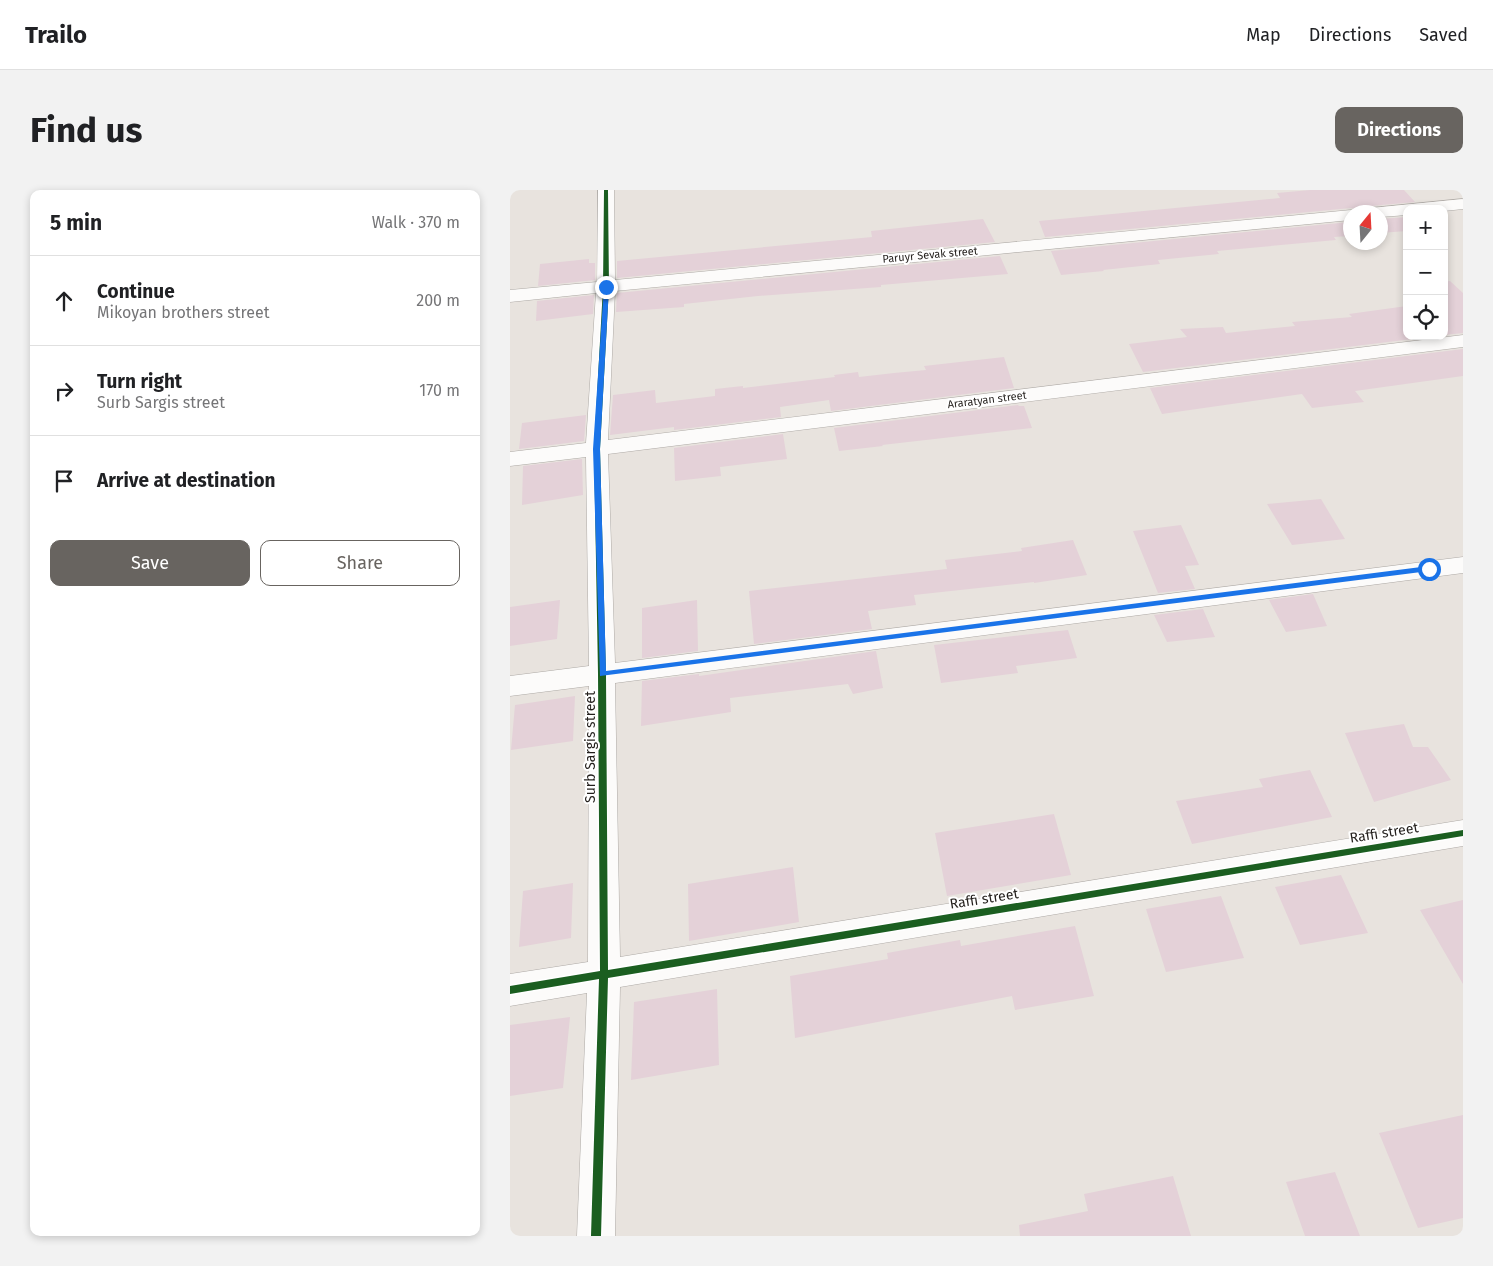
<!DOCTYPE html>
<html lang="en">
<head>
<meta charset="utf-8">
<style>
	body { margin:0; font-family:"Fira Sans",sans-serif; background:#f2f2f2; color:#202124 }
	.controls { position:absolute; right:15px; top:15px; display:grid; overflow:hidden; border-radius:10px; box-shadow:0 2px 8px #0003 }
	.controls button { width:45px; height:45px; display:grid; place-items:center; padding:0; border:0; border-bottom:1px solid #e0e0e0; background:#fff; color:#202124; font:25px sans-serif }
	.compass { position:absolute; left:833px; top:15px; width:45px; height:45px; border-radius:50%; background:#fff; box-shadow:0 2px 8px #0003; rotate:18deg }
	.stop { position:absolute; width:15px; height:15px; margin:-11px; border:4px solid #1a73e8; border-radius:50%; background:#fff }
	.stop.end { background:#1a73e8; border-color:#fff; box-shadow:0 1px 5px #0008 }
	.list { margin:0; padding:0; list-style:none }
	h2 { display:flex; justify-content:space-between; align-items:center; height:65px; margin:0; padding:0 20px; font-size:21px }
	h2 small { font-size:16px; font-weight:400; color:#757577 }
	.list li { display:grid; grid-template-columns:32px 1fr auto; gap:15px; align-items:center; box-sizing:border-box; height:90px; padding:0 20px; border-top:1px solid #e0e0e0 }
	.list b { display:block; font-size:19px; white-space:nowrap }
	.list p { margin:0; font-size:16px; white-space:nowrap; color:#757577 }
	.list em { font-size:16px; font-style:normal; color:#757577 }
	.actions { display:flex; gap:10px; padding:15px 20px }
	.actions a { flex:1; padding:11px 0; border:1px solid #686460; border-radius:10px; text-align:center; font-size:18px; color:#686460 }
	.actions .main { background:#686460; color:#fff }
	.icon { flex:none; width:28px; height:28px; fill:none; stroke:currentColor; stroke-width:2; stroke-linecap:round; stroke-linejoin:round }
	.map { position:relative; flex:none; width:953px; height:1046px; overflow:hidden; border-radius:10px }
	header { display:flex; align-items:center; gap:30px; box-sizing:border-box; height:70px; padding:0 25px; background:#fff; border-bottom:1px solid #e0e0e0 }
	header strong { font-size:24px }
	nav { display:flex; gap:28px; margin-inline-start:auto; font-size:18px }
	.intro { display:flex; align-items:center; justify-content:space-between; box-sizing:border-box; height:120px; padding:0 30px }
	h1 { margin:0; font-size:35px }
	.button { padding:12px 22px; border-radius:10px; background:#686460; color:#fff; font-size:18px; font-weight:700 }
	main { display:flex; gap:30px; padding:0 30px }
	aside { flex:1; background:#fff; border-radius:10px; box-shadow:0 2px 8px #0003 }
	.map>svg:first-child { display:block }
	.building { fill:#e4d1d8 }
	.lines { fill:none; stroke-linecap:round; stroke-linejoin:round }
	.minor-casing { stroke:#ada9a5; stroke-width:1 }
	.minor { fill:#fcfbfa; fill-rule:evenodd }
	.cycleway-casing { stroke:#fff; stroke-width:3 }
	.cycleway { fill:#1b5e20; fill-rule:evenodd }
	.route { fill:#1a73e8 }
	.labels { text-anchor:middle; dominant-baseline:central; stroke-width:4; stroke-linejoin:round; paint-order:stroke }
	.far-street-label { font-size:11px; fill:#231f1c; stroke:#fff }
	.street-label { font-size:14px; fill:#231f1c; stroke:#fff }
</style>
</head>
<body>
<header>
<strong>Trailo</strong>
<nav><a>Map</a><a>Directions</a><a>Saved</a></nav>
</header>
<div class="intro"><h1>Find us</h1><a class="button">Directions</a></div>
<main>
<aside>
<h2>5 min<small>Walk · 370 m</small></h2>
<ul class="list">
<li><svg class="icon" aria-label="ahead" viewBox="0 0 24 24"><path d="M12 20V5M6 11l6-6 6 6"/></svg><div><b>Continue</b><p>Mikoyan brothers street</p></div><em>200 m</em></li>
<li><svg class="icon" aria-label="right" viewBox="0 0 24 24"><path d="M7 20v-9h11M14 6l5 5-5 5"/></svg><div><b>Turn right</b><p>Surb Sargis street</p></div><em>170 m</em></li>
<li><svg class="icon" aria-label="arrive" viewBox="0 0 24 24"><path d="M6 21V4h12l-3 4 3 4H6"/></svg><div><b>Arrive at destination</b></div></li>
</ul>
<div class="actions"><a class="main">Save</a><a>Share</a></div>
</aside>
<div class="map">
<svg width="953" height="1046" viewBox="0 0 953 1046">
	<rect width="100%" height="100%" fill="#e8e3de"/>
	<path class="building" d="M800 0H894L905 12 861 16 856 22H850L849 20 841 18 535 47 529 31 770 8 767 3Z
		M897 27V41L870 43V29Z
		M473 29 485 52 107 88V71L362 47 361 41Z
		M840 32V46L824 47 826 50 707 61 709 64 648 70 650 74 593 80 594 81 551 85 541 61Z
		M490 66 498 84 371 95V97L248 106 174 114V117L106 122 107 103Z
		M79 69V73H85V90L28 96 30 74Z
		M940 91 953 103V143L934 145V92Z
		M84 105 83 124 26 131 27 111Z
		M897 116V146H927L633 182 619 154 677 147 670 139 713 137 716 143 785 136 782 132 842 127 839 124Z
		M953 159V186L845 201 854 212 802 218 792 204 652 224 640 198Z
		M494 167 504 198 321 221 319 210 270 217 271 227 164 240V237L100 245 103 205 145 200 146 213 205 206V199L233 196V198L325 187 324 185 348 182 349 187 384 183 416 180 414 176Z
		M508 215 509 216H514L522 238 372 255 373 256 329 261 324 238Z
		M76 225 74 251 9 259 12 233Z
		M273 244 277 269 210 277 211 286 165 291 164 258Z
		M72 269 73 305 12 315 13 276Z
		M811 309 835 349 782 355 757 314Z
		M671 335 689 375 675 376 685 399 648 403 623 341Z
		M563 350 577 385 524 393V392L404 405 406 415 358 421 362 439 244 454 239 401 437 379 435 370 512 361 511 358Z
		M803 404 817 436 776 442 759 410Z
		M50 410 47 449 0 456V417Z
		M187 410 188 461 132 468V418Z
		M693 419 705 447 657 452 644 425Z
		M558 440 567 468 506 476 508 483 431 493 424 455Z
		M366 461 373 498 343 504 338 494 220 508 221 522 131 536 132 491 189 484V486Z
		M65 506 63 551 1 560 5 515Z
		M894 534 903 557H918L941 590 864 612 835 543Z
		M800 580 822 627 682 654 666 611 753 597 749 589Z
		M544 624 561 685 437 706 425 643Z
		M283 677 289 732 179 751 178 694Z
		M831 685 858 743 790 755 765 697Z
		M63 693 61 748 9 757 13 701Z
		M711 706 734 768 656 782 636 719Z
		M953 710V794L910 720Z
		M565 736 584 806 505 820 502 806 285 848 280 786 378 769 377 763 450 750 451 756Z
		M207 799 209 875 121 890 124 812Z
		M60 827 53 898 0 906V835Z
		M953 925V1028L908 1038 869 943Z
		M825 982 850 1046H795L776 992Z
		M663 986 681 1046H510L509 1035 578 1021 574 1004Z"/>
	<g class="lines">
		<g class="minor-casing">
			<path id="minor" d="M88 0H104L105 90 841 20 848 22H841V30L105 101 98 250 953 145V157L98 264 105 473 953 367V383L105 493 110 767 953 630V656L110 797 105 1046H67L77 803 0 816V784L78 772 79 496 0 506V486L79 476 76 267 0 276V262L76 253 86 103 0 112V100L87 92Z
				M953 9V19L934 21V19H897V25L871 27V22H858L861 18Z"/>
		</g>
		<use href="#minor" class="minor"/>
		<g class="cycleway-casing">
			<path id="cycleway" d="M94 0H98L99 97 90 259 96 484 98 780 953 640V646L98 788 91 1046H81L89 789 0 804V796L90 781 88 484 84 259 93 97Z"/>
		</g>
		<use href="#cycleway" class="cycleway"/>
	</g>
	<path class="route" d="M94 96 99 97 90 259 96 481 919 376 922 379 919 381 90 486 83 259Z"/>
	<g class="labels">
		<g class="far-street-label">
			<text transform="translate(420 65) rotate(-5)">Paruyr Sevak street</text>
			<text transform="translate(477 210) rotate(-7)">Araratyan street</text>
		</g>
		<g class="street-label">
			<text transform="translate(80 557) rotate(-90)">Surb Sargis street</text>
			<text transform="translate(874 643) rotate(-9)">Raffi street</text>
			<text transform="translate(474 709) rotate(-9)">Raffi street</text>
		</g>
	</g>
</svg>
<div class="controls">
<button>+</button>
<button>−</button>
<button><svg class="icon" aria-label="locate" viewBox="0 0 24 24"><circle cx="12" cy="12" r="6"/><path d="M12 2v4M12 18v4M2 12h4M18 12h4"/></svg></button>
</div>
<svg class="compass" viewBox="-18 -18 36 36"><path d="M0-13l5 13h-10z" fill="#e53935"/><path d="M0 13l5-13h-10z" fill="#757577"/></svg>
<div class="stop" style="left:919px;top:379px"></div>
<div class="stop end" style="left:96px;top:97px"></div>
</div>
</main>
</body>
</html>
